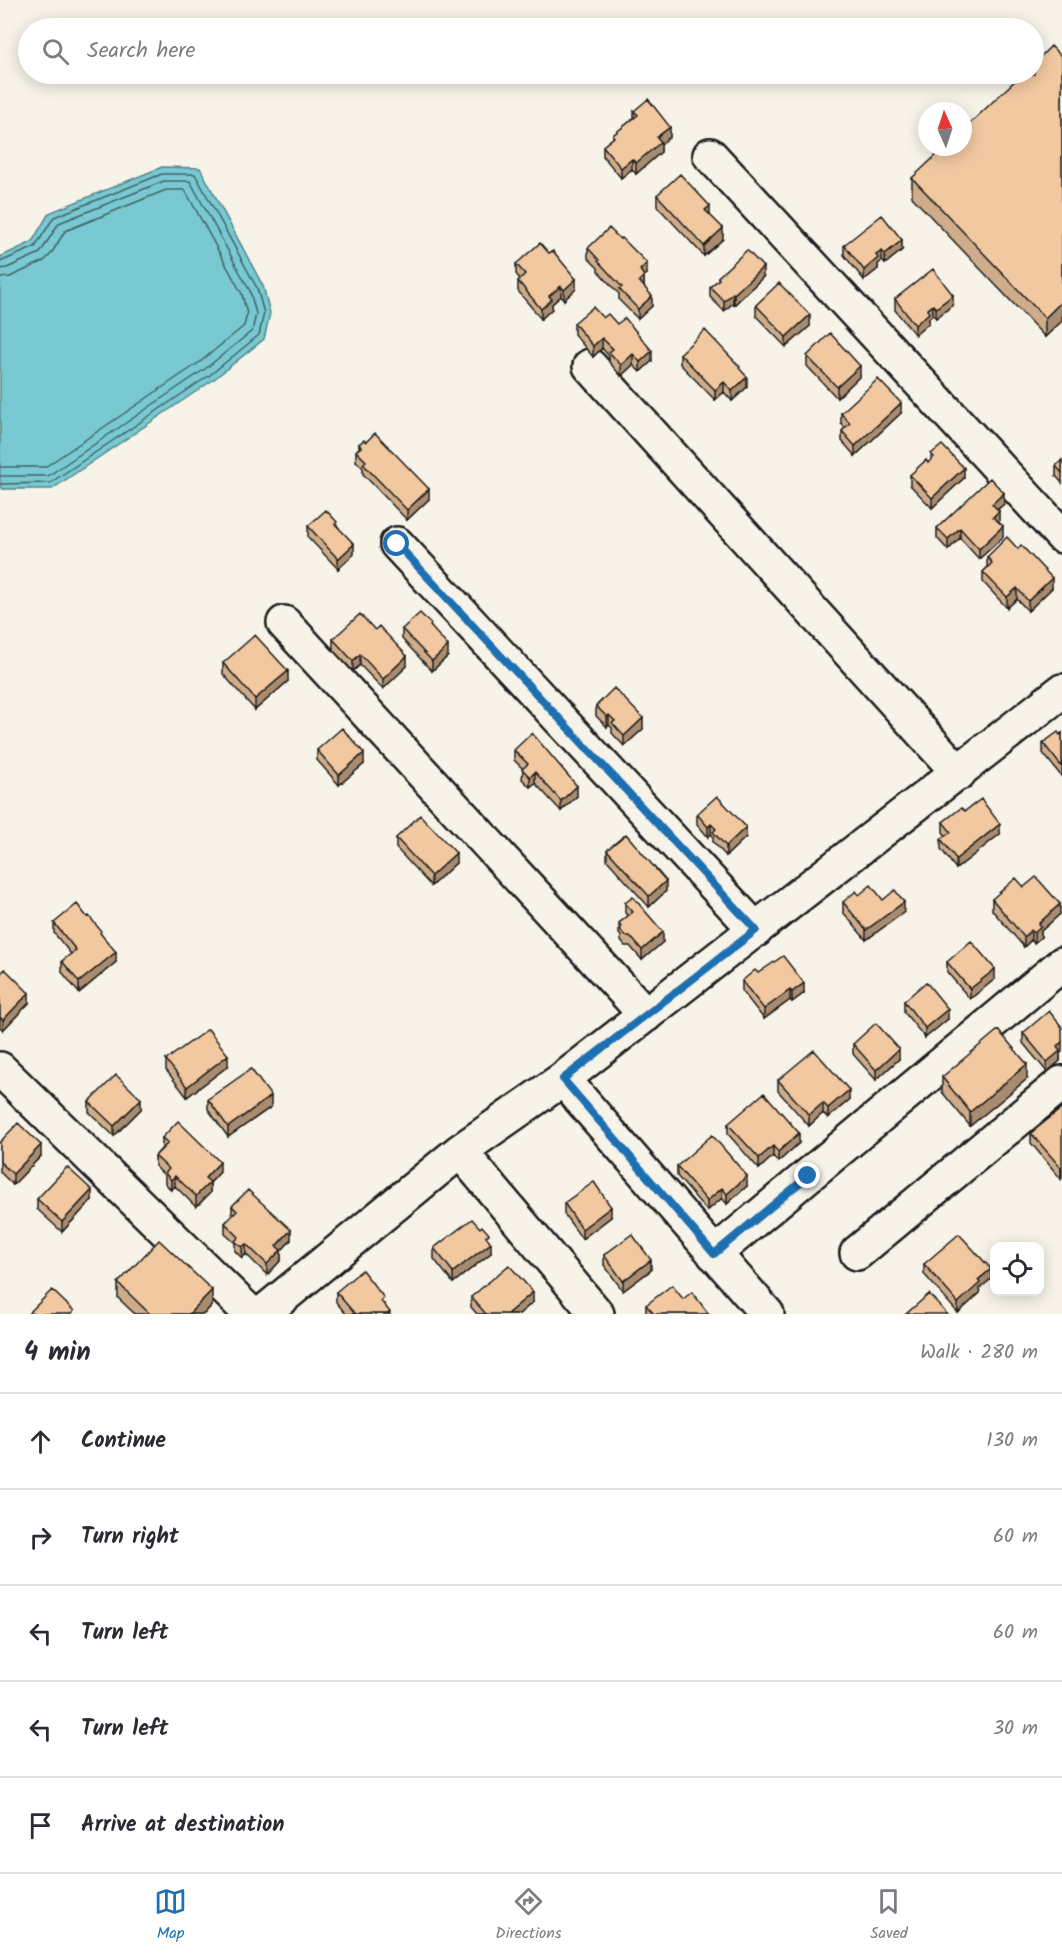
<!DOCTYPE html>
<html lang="en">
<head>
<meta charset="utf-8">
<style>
	body { margin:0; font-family:Kalam,sans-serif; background:#f2f2f3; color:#2b2b33 }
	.controls { position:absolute; right:18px; bottom:18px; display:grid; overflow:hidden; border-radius:12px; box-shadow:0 3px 15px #0003 }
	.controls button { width:54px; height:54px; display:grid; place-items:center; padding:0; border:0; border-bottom:2px solid #e1e1e2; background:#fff; color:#2b2b33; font:30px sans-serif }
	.compass { position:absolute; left:918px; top:102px; width:54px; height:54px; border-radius:50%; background:#fff; box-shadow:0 3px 15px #0003; rotate:357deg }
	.stop { position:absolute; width:18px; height:18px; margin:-14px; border:4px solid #1f6fb2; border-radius:50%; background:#fff }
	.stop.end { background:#1f6fb2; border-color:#fff; box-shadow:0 2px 6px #0008 }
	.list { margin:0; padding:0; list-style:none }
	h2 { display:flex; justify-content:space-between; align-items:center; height:78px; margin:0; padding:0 24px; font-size:26px }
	h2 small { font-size:20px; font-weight:400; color:#7c7c81 }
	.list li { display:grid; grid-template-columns:39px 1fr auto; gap:18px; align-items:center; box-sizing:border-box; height:96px; padding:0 24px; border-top:2px solid #e1e1e2 }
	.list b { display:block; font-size:22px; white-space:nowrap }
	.list em { font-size:20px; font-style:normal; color:#7c7c81 }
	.icon { flex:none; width:33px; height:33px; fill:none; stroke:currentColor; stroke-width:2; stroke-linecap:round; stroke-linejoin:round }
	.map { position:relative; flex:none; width:1062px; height:1314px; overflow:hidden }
	.search { position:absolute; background:#fff; box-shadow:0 3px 15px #0003; left:18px; right:18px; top:18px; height:66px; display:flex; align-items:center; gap:15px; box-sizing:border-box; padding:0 21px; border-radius:33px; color:#7c7c81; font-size:22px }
	.sheet { height:558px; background:#fff }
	nav { display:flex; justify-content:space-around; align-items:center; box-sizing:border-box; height:84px; border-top:2px solid #e1e1e2; background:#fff; font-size:16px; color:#7c7c81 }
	nav a { display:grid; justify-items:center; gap:3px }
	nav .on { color:#1f6fb2 }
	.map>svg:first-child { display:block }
	.water { fill:#78c9d1; stroke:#538489; stroke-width:1.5 }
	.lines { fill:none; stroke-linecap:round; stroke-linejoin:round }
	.shore { stroke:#416164; stroke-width:1.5 }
	.minor-casing { stroke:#1c1c1c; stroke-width:38 }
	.minor { stroke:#f7f3e8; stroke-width:33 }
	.wall { fill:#cfac8a; stroke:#1c1c1c; stroke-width:1.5 }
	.shaded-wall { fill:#a98c70; stroke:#1c1c1c; stroke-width:1.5 }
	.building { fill:#f1c8a0; stroke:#1c1c1c; stroke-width:1.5 }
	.route { stroke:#1f6fb2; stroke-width:8 }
</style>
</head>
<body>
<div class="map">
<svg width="1062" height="1314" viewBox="0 0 1062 1314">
	<rect width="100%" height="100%" fill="#f7f3e8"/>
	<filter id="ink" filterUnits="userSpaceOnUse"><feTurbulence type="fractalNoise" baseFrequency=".0167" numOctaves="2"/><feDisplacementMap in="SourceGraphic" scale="12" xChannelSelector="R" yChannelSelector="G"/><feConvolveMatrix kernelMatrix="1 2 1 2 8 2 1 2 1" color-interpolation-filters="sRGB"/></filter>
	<g filter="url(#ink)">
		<path class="water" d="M162 167 200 168 263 286 270 313 264 339 213 380 52 489H2L0 486V257L32 242 49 213Z"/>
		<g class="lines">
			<path class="shore" d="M0 262 35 247 54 217 162 174H195L257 288 264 313 259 335 210 375 50 483 0 484
				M0 269 7 268 40 253 59 223 164 181H190L250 291 256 314 252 331 205 369 48 476H0
				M0 278 10 277 44 261 51 254 65 231 166 190H185L242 294 247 314 244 326 200 362 45 467H0"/>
			<g class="minor-casing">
				<path id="minor" d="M710 155 1062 536
					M590 366 959 773
					M397 544 756 930
					M284 623 646 1015
					M0 1069 251 1314
					M563 1079 767 1314
					M460 1151 597 1314
					M857 1253 1062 1083
					M714 1254 1062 964
					M262 1314 460 1151 563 1079 1062 691"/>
			</g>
			<use href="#minor" class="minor"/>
		</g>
		<path class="wall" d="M1062 57V321L1045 337 912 197V178Z
			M634 111 670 137 661 144V152L636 174 632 169 621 178 603 156V146L613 138V135L634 118Z
			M657 195 723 239 704 256 657 206Z
			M620 239 647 274 644 276V287L652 306 638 319 619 300V294L598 271V268L588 258V248Z
			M844 245 902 250 885 264 882 261 878 264V269L864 280 844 255Z
			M516 264 576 289 564 300 561 296 552 304V309L541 319 518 291V281L520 279 516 274Z
			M718 277H763L734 305 733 303 724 311 710 297V287L718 280Z
			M895 299 953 305 936 318 933 315 929 318V323L915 335 895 310Z
			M756 305 810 326 786 347 756 316Z
			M603 318 617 324 652 361 640 372 633 365 621 376 609 362V356L602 348 593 357 574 334V323Z
			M680 354 740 370 747 387 732 401 724 392 715 400 680 364Z
			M807 356 860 376 837 398 807 366Z
			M841 413H901L855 456 842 441V431L845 428 841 423Z
			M359 444 429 499 407 520 363 474V468L356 461V451L359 448Z
			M931 454 964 478 932 508 910 485V475L928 463 931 460Z
			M1062 460V483L1056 476V466Z
			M1004 504 997 510 998 522 1003 537 979 559 960 538 948 550 937 538V528Z
			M337 525 354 554 338 569 308 537V526Z
			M987 557 1052 588 1028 611 1017 599 1007 608 983 582V572L987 568Z
			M431 627 448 656 432 671 402 639V629Z
			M333 639 407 666 383 689 360 665 353 671 333 650Z
			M223 663 288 681 255 710 223 674Z
			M596 706 643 729 624 746 612 733V728L609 725 607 727 596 716Z
			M1062 733V777L1043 753V743Z
			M317 750 364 764 339 785 317 760Z
			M514 750 577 796 561 811 535 783 530 787 522 779 523 769 514 760Z
			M697 814 746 837 726 856 713 842V836L711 834 708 837 697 824Z
			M943 822 1000 834 956 869 941 849V839L946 836 943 832Z
			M396 838 456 863 431 886 396 848Z
			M607 850 666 891 649 907 607 860Z
			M1024 887 1060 914 1041 931V937L1034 943 1031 940 1024 947 992 910V899Z
			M859 895 904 912 866 940 843 912V902Z
			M625 903 663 942 642 960 630 946H625L621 941V936L619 934V923L628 916 625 913Z
			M54 923 101 934 116 962 79 993 62 972V961L71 954 54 933Z
			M947 962 995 979 970 999 947 972Z
			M758 973 804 993 792 1002 790 1000 764 1019 742 991V981Z
			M0 974 29 1003 3 1030 0 1027Z
			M904 1001 948 1019 925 1038 904 1012Z
			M1023 1033 1060 1053V1061L1047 1072 1023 1043Z
			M853 1044 899 1059 876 1080 853 1054Z
			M166 1060 228 1066 187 1097 166 1070Z
			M942 1077 1027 1079 970 1126 942 1092Z
			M778 1080 849 1100 828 1118 823 1113 809 1126 778 1091Z
			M208 1099 271 1107 228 1137 208 1109Z
			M89 1102 141 1109 114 1136 89 1112Z
			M1062 1108 1061 1179 1031 1143V1133Z
			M728 1124 799 1143 778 1162 773 1156 759 1169 728 1134Z
			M162 1138 220 1172 210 1183V1193L196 1207 175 1186 171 1190 165 1183V1176L155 1166V1156L162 1148Z
			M0 1142 41 1156 13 1185 0 1172Z
			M677 1166 747 1186 727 1204 722 1198 707 1211 677 1176Z
			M37 1199 92 1200 62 1232 37 1209Z
			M564 1203 611 1217 582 1239 564 1214Z
			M232 1206 291 1240 281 1251V1260L267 1275 246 1254 242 1258 235 1251V1243L225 1234V1223L232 1216Z
			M489 1240 491 1253 453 1283 434 1259V1248Z
			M604 1255 651 1270 623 1291 604 1265Z
			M924 1264 991 1279 980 1288V1293L958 1313 924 1274Z
			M118 1283 212 1305 204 1314H135L118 1298Z
			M336 1292 384 1304 390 1314H346L336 1302Z
			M471 1297 533 1302 519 1314H477L471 1307Z
			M683 1299 708 1314H646V1305Z"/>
		<path class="shaded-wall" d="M670 127V137L661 144V152L636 174V163L657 137Z
			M632 159V169L621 178V168Z
			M710 206V216L705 210Z
			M723 228V239L704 256V246Z
			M902 240V250L885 264V254Z
			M882 251V261L878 264V269L864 280V270L876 255Z
			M647 263V274L644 276V286L639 291 640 270Z
			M763 267V277L734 305V294Z
			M576 279V289L564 300V290Z
			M561 286V296L552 304V309L541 319V309L549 296Z
			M733 293V303L724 311V301Z
			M953 295V305L936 318V308Z
			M652 296V306L638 319V309Z
			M1062 301V321L1045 337V318Z
			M933 305V315L929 318V323L915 335V325L927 310Z
			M810 315V326L786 347V337Z
			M602 338V348L593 357V346Z
			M652 351V361L640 372V362Z
			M633 354V365L621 376V365Z
			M860 366V376L837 398V387Z
			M747 377V387L732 401V391Z
			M724 382V392L715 400V390Z
			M901 403V413L855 456V446Z
			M964 468V478L932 508V498Z
			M429 489V499L407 520V510Z
			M1004 493V504L992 514V504Z
			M999 511V521L993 527V517Z
			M1003 526V537L979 559V549Z
			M960 528V538L948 550V539Z
			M354 544V554L338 569V559Z
			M1052 578V588L1028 611V601Z
			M1017 588V599L1007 608V597Z
			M448 646V656L432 671V661Z
			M360 654V665L353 671V661Z
			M407 656V666L383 689V679Z
			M288 671V681L255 710V699Z
			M609 715V725L607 727V717Z
			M643 718V729L624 746V736Z
			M364 753V764L339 785V775Z
			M535 772V783L530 787V777Z
			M577 786V796L561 811V801Z
			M711 824V834L708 837V827Z
			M1000 824V834L956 869V859Z
			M746 827V837L726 856V846Z
			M456 853V863L431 886V876Z
			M666 881V891L649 907V896Z
			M904 902V912L866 940V930Z
			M1060 904V914L1041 931V937L1034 943V933L1038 924Z
			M1031 930V940L1024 947V937Z
			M663 932V942L642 960V950Z
			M116 952V962L79 993V982Z
			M995 969V979L970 999V989Z
			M804 983V993L792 1002V992Z
			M790 990V1000L764 1019V1009Z
			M29 993V1003L3 1030V1020Z
			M948 1009V1019L925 1038V1028Z
			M1062 1042V1052L1060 1053V1061L1047 1072V1062L1057 1046Z
			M899 1049V1059L876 1080V1070Z
			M228 1055V1066L187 1097V1087Z
			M1027 1064V1079L970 1126V1112Z
			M849 1090V1100L828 1118V1108Z
			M271 1096V1107L228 1137V1127Z
			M141 1099V1109L114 1136V1126Z
			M823 1103V1113L809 1126V1115Z
			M799 1133V1143L778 1162V1152Z
			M41 1145V1156L13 1185V1174Z
			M773 1146V1156L759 1169V1158Z
			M220 1162V1172L210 1183V1193L196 1207V1196L205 1178Z
			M1062 1167V1178L1061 1179V1168Z
			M175 1176V1186L171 1190V1180Z
			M747 1176V1186L727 1204V1194Z
			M722 1188V1198L707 1211V1201Z
			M92 1190V1200L62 1232V1222Z
			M611 1207V1217L582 1239V1229Z
			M291 1230V1240L281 1251V1260L267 1275V1264L276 1246Z
			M491 1243V1253L453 1283V1272Z
			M246 1244V1254L242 1258V1247Z
			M651 1260V1270L623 1291V1281Z
			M991 1269V1279L980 1288V1293L958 1313V1303L978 1280Z
			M212 1290V1305L204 1314H189Z
			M533 1292V1302L519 1314H507Z"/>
		<path class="building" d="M1051 46 1062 57V301L1045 318 912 178 945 147H963V130L1022 74H1034V63Z
			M648 99 670 127 657 137 661 142 636 163 632 159 621 168 603 146 614 137 613 135 638 115 634 111Z
			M680 174 710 206 705 210 723 228 704 246 657 195Z
			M882 215 902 240 885 254 882 251 876 255 878 258 864 270 844 245Z
			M609 228 620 239 622 238 647 263 640 270 644 276 639 281 652 296 638 309 619 289 622 287 598 261 599 260 588 248Z
			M540 243 549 253 553 251 576 279 564 290 561 286 549 296 552 299 541 309 518 281 525 274 516 264Z
			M747 250 763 267 734 294 733 293 724 301 710 287 719 279 718 277Z
			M933 269 953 295 936 308 933 305 927 310 929 313 915 325 895 299Z
			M779 283 810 315 786 337 756 305Z
			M593 307 603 318 608 314 617 324 625 318 652 351 640 362 633 354 621 365 609 352 613 349 602 338 593 346 574 323Z
			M705 330 740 367 739 368 747 377 732 391 724 382 715 390 680 354Z
			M830 333 860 366 837 387 807 356Z
			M878 379 901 403 855 446 842 431 850 423 841 413Z
			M375 433 429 489 407 510 363 464 366 461 356 451 361 447 359 444 364 440 366 442Z
			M942 445 964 468 932 498 910 475 926 460 928 463 934 457 931 454Z
			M1062 460V473L1056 466Z
			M990 478 1004 493 992 504 999 511 993 517 1003 526 979 549 960 528 948 539 937 528Z
			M326 510 337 522 335 524 354 544 338 559 308 526Z
			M1007 537 1018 549 1021 545 1052 578 1028 601 1017 588 1007 597 983 572 992 563 987 557Z
			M420 613 431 624 430 626 448 646 432 661 402 629Z
			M360 614 375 630 379 626 407 656 383 679 360 654 353 661 333 639Z
			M255 635 288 671 255 699 223 663Z
			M614 688 643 718 624 736 612 723 615 721 609 715 607 717 596 706Z
			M342 728 364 753 339 775 317 750Z
			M1058 732 1060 735 1062 733V767L1043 743Z
			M532 733 577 786 561 801 535 772 530 777 522 769 528 764 514 750Z
			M717 796 746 827 726 846 713 832 716 829 711 824 708 827 697 814Z
			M981 799 1000 824 956 859 941 839 951 832 943 822 961 808 965 811Z
			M420 815 456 853 431 876 396 838Z
			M626 834 666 881 649 896 607 850Z
			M1036 877 1060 904 1038 924 1041 927 1034 933 1031 930 1024 937 992 899 1016 878 1024 887Z
			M871 885 883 900 895 890 904 902 866 930 843 902 856 891 859 895Z
			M633 897 663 932 642 950 630 936H625L621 931V926L619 923 633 912 625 903Z
			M77 904 87 917 89 916 101 931 100 933 116 952 79 982 62 961 76 950 54 923Z
			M971 941 995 969 970 989 947 962Z
			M783 956 804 983 792 992 790 990 764 1009 742 981 755 970 758 973Z
			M5 969 29 993 3 1020 0 1017V974Z
			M926 982 948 1009 925 1028 904 1001Z
			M1049 1011 1062 1027V1042L1057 1046 1060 1051 1047 1062 1023 1033Z
			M876 1023 899 1049 876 1070 853 1044Z
			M208 1029 228 1055 187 1087 166 1060Z
			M998 1030 1027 1064 970 1112 942 1077Z
			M814 1050 849 1090 828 1108 823 1103 809 1115 778 1080Z
			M251 1069 271 1096 228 1127 208 1099Z
			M116 1075 141 1099 114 1126 89 1102Z
			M764 1093 799 1133 778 1152 773 1146 759 1158 728 1124Z
			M1062 1108V1167L1061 1168 1031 1133Z
			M178 1121 220 1162 205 1178 210 1182 196 1196 175 1176 171 1180 165 1173 169 1169 155 1156 168 1143 162 1138Z
			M18 1123 41 1145 13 1174 0 1162V1142Z
			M712 1135 747 1176 727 1194 722 1188 707 1201 677 1166Z
			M67 1167 92 1190 62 1222 37 1199Z
			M594 1182 611 1207 582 1229 564 1203Z
			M248 1190 291 1230 276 1246 281 1250 267 1264 246 1244 242 1247 235 1241 239 1237 225 1223 237 1211 232 1206Z
			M472 1219 480 1228 482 1226 489 1234 486 1236 491 1243 453 1272 434 1248Z
			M632 1234 651 1260 623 1281 604 1255Z
			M959 1234 991 1269 978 1280 980 1283 958 1303 924 1264Z
			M159 1240 212 1290 189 1314H150L118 1283Z
			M509 1265 533 1292 507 1314H486L471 1297Z
			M362 1270 384 1298 381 1301 390 1312 387 1314H355L336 1292Z
			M672 1285 683 1299 692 1292 708 1313 707 1314H654L646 1305Z
			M52 1290 74 1311 71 1314H28Z
			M929 1294 947 1314H906Z"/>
	</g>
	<g class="lines" filter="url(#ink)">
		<path class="route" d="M397 544 756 930 563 1079 714 1254 808 1176"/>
	</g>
</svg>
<div class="controls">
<button><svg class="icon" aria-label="locate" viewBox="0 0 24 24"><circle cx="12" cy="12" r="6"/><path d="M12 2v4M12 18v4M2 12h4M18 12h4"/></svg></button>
</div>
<svg class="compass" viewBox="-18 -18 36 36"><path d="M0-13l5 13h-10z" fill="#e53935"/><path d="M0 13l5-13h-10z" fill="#7c7c81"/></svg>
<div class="stop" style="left:397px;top:544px"></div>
<div class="stop end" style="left:808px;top:1176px"></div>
<div class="search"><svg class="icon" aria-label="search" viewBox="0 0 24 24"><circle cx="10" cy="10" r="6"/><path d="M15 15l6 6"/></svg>Search here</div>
</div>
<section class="sheet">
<h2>4 min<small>Walk · 280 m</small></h2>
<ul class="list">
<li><svg class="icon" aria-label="ahead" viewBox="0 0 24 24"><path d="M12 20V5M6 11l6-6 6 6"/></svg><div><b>Continue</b></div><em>130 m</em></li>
<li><svg class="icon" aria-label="right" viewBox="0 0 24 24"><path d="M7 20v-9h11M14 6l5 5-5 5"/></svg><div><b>Turn right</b></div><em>60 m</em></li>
<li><svg class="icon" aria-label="left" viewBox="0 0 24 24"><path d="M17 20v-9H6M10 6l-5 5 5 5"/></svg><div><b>Turn left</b></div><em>60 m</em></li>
<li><svg class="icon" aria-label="left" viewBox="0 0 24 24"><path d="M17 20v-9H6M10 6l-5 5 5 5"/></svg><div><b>Turn left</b></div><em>30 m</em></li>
<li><svg class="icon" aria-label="arrive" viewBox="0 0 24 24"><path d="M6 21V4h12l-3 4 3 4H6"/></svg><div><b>Arrive at destination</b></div></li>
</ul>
</section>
<nav>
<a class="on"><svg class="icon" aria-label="map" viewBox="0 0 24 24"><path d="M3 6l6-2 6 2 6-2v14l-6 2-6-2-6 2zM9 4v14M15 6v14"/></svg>Map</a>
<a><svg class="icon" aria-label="directions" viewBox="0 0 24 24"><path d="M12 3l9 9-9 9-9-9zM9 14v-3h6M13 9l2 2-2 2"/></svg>Directions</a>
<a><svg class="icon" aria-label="saved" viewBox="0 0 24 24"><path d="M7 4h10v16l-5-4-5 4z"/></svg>Saved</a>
</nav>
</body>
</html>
